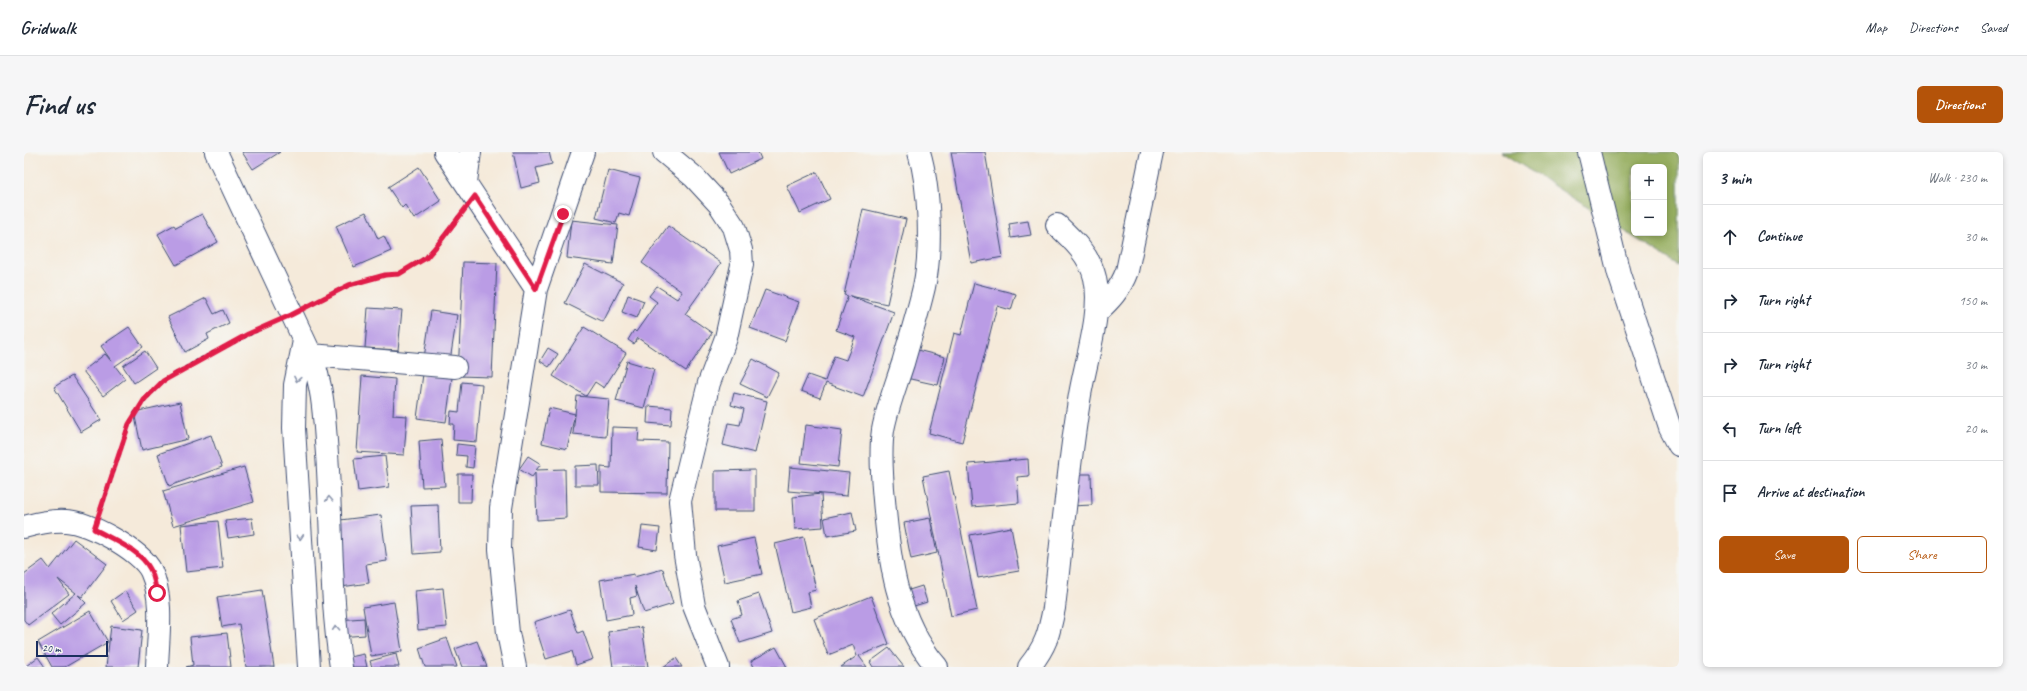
<!DOCTYPE html>
<html lang="en">
<head>
<meta charset="utf-8">
<style>
	body { margin:0; font-family:Caveat,sans-serif; background:#f6f6f7; color:#1f2937 }
	.controls { position:absolute; right:12px; top:12px; display:grid; overflow:hidden; border-radius:6px; box-shadow:0 2px 6px #0003 }
	.controls button { width:36px; height:36px; display:grid; place-items:center; padding:0; border:0; border-bottom:1px solid #e0e1e3; background:#fff; color:#1f2937; font:20px sans-serif }
	.scale { position:absolute; left:12px; bottom:10px; width:72px; box-sizing:border-box; padding-left:4px; border:2px solid #1b2f5e; border-top:0; font-size:11px; line-height:14px; white-space:nowrap; color:#1b2f5e; -webkit-text-stroke:3px #f6f6f2; paint-order:stroke }
	.stop { position:absolute; width:12px; height:12px; margin:-9px; border:3px solid #e11d48; border-radius:50%; background:#fff }
	.stop.end { background:#e11d48; border-color:#fff; box-shadow:0 1px 4px #0008 }
	.list { margin:0; padding:0; list-style:none }
	h2 { display:flex; justify-content:space-between; align-items:center; height:52px; margin:0; padding:0 16px; font-size:17px }
	h2 small { font-size:13px; font-weight:400; color:#747a83 }
	.list li { display:grid; grid-template-columns:26px 1fr auto; gap:12px; align-items:center; box-sizing:border-box; height:64px; padding:0 16px; border-top:1px solid #e0e1e3 }
	.list b { display:block; font-size:15px; white-space:nowrap }
	.list em { font-size:13px; font-style:normal; color:#747a83 }
	.actions { display:flex; gap:8px; padding:12px 16px }
	.actions a { flex:1; padding:9px 0; border:1px solid #b45309; border-radius:6px; text-align:center; font-size:14px; color:#b45309 }
	.actions .main { background:#b45309; color:#fff }
	.icon { flex:none; width:22px; height:22px; fill:none; stroke:currentColor; stroke-width:2; stroke-linecap:round; stroke-linejoin:round }
	.map { position:relative; flex:none; width:1655px; height:515px; overflow:hidden; border-radius:6px }
	header { display:flex; align-items:center; gap:24px; box-sizing:border-box; height:56px; padding:0 20px; background:#fff; border-bottom:1px solid #e0e1e3 }
	header strong { font-size:19px }
	nav { display:flex; gap:22px; margin-inline-start:auto; font-size:14px }
	.intro { display:flex; align-items:center; justify-content:space-between; box-sizing:border-box; height:96px; padding:0 24px }
	h1 { margin:0; font-size:28px }
	.button { padding:10px 18px; border-radius:6px; background:#b45309; color:#fff; font-size:14px; font-weight:700 }
	main { display:flex; gap:24px; padding:0 24px }
	aside { flex:1; background:#fff; border-radius:6px; box-shadow:0 2px 6px #0003 }
	.map>svg:first-child { display:block }
	.forest { fill:#95ad5f; stroke:#586e5e; fill-rule:evenodd }
	.building { fill:#ba9ce5 }
	.lines { fill:none; stroke-linecap:round; stroke-linejoin:round }
	.minor-casing { stroke:#3c4b71; stroke-width:24 }
	.path { stroke:#3c4b71; stroke-width:2.5; stroke-dasharray:3 3; stroke-linecap:butt }
	.minor { stroke:#fff; stroke-width:22 }
	.oneway { stroke:#8d97ae }
	.route { stroke:#e11d48; stroke-width:5 }
</style>
</head>
<body>
<header>
<strong>Gridwalk</strong>
<nav><a>Map</a><a>Directions</a><a>Saved</a></nav>
</header>
<div class="intro"><h1>Find us</h1><a class="button">Directions</a></div>
<main>
<div class="map">
<svg width="1655" height="515" viewBox="0 0 1655 515">
	<rect width="100%" height="100%" fill="#f6f6f2"/>
	<filter id="ink" filterUnits="userSpaceOnUse"><feTurbulence type="fractalNoise" baseFrequency=".025" numOctaves="2"/><feDisplacementMap in="SourceGraphic" scale="8" xChannelSelector="R" yChannelSelector="G"/><feConvolveMatrix kernelMatrix="1 2 1 2 8 2 1 2 1" color-interpolation-filters="sRGB"/></filter>
	<filter id="wash" filterUnits="userSpaceOnUse"><feTurbulence type="fractalNoise" baseFrequency=".012" numOctaves="4" result="noise"/><feDisplacementMap in="SourceGraphic" scale="16" xChannelSelector="R" yChannelSelector="G"/><feGaussianBlur stdDeviation="0.9" result="paint"/><feColorMatrix in="noise" values="0 0 0 0 0 0 0 0 0 0 0 0 0 0 0 0 0 1.4 0 .05"/><feComposite in="paint" operator="in"/></filter>
	<g filter="url(#wash)">
		<rect width="100%" height="100%" fill="#f5eada"/>
		<path class="forest" d="M1477 0H1655V114ZM1610 15H1640V81H1610Z"/>
		<g id="blocks">
			<path class="building" d="M218 0H256L229 17Z
				M489 0H525L528 12 512 16 516 31 497 36Z
				M695 0H734L737 7 705 22Z
				M927 0H961L979 105 947 111Z
				M395 15 417 49 390 67 381 53 378 56 364 35Z
				M584 18 616 26 605 64 595 61 592 71 572 66Z
				M793 20 806 47 776 61 763 34Z
				M839 57 882 67 863 152 826 144 870 160 839 245 802 231 796 246 777 239 784 223 801 229 810 204 822 208 831 185 812 178 824 144 820 143Z
				M342 60 354 87 360 84 367 99 330 115 312 74Z
				M178 62 194 90 152 113 134 82 150 73 152 76Z
				M547 68 594 73 589 112 543 106Z
				M1004 69 1007 83 987 86 985 72Z
				M644 74 697 111 661 162 688 181 662 219 614 186 610 192 604 188 610 178 612 180 633 150 625 144 633 134 653 147 658 140 618 111Z
				M439 110 473 111 468 225 434 224Z
				M561 112 599 131 579 170 541 151Z
				M950 131 992 142 987 158 973 154 938 290 905 281 930 181 937 183Z
				M741 138 775 150 761 189 726 176Z
				M604 143 620 149 613 166 598 160Z
				M182 146 190 162 199 158 205 171 183 182 185 187 161 200 144 165Z
				M344 156 378 158 374 198 341 196Z
				M407 159 433 163 426 209 400 206Z
				M105 175 119 195 91 214 101 227 79 244 59 219 81 202 88 210 77 194Z
				M560 175 602 201 580 236 571 230 562 244 529 224Z
				M524 196 534 202 525 215 516 209Z
				M889 197 921 205 914 233 882 226Z
				M121 199 132 216 110 231 99 214Z
				M729 207 755 221 743 245 716 232Z
				M603 209 630 217 620 256 592 249Z
				M399 222 428 226 422 270 393 266Z
				M48 224 77 268 57 280 30 235Z
				M338 224 371 227 369 263 383 264 380 303 333 300Z
				M438 230 458 232 453 290 429 288 430 272H426L427 259 435 260Z
				M710 241 743 249 731 301 699 293 704 271 716 273 720 257 707 253Z
				M553 244 585 247 582 285 549 282Z
				M156 250 164 287 118 298 110 260Z
				M624 254 648 256 647 273 623 271Z
				M525 256 551 262 543 297 518 291Z
				M782 273 818 278 814 315 777 311Z
				M588 275 615 276 614 289 644 290 643 341 577 340V315L587 316Z
				M187 283 198 315 145 334 134 302Z
				M417 287 421 334 398 335 395 289Z
				M433 292 451 294 449 316 442 315 443 304 432 303Z
				M361 304 365 335 334 339 330 307Z
				M504 304 517 312 512 318 541 317 542 366 513 368 511 321 508 325 495 317Z
				M1004 307 1005 324 993 325 995 351 948 355 944 312Z
				M574 313 575 333H551V314Z
				M220 315 230 350 149 374 139 339Z
				M766 315 825 321 823 344 764 339Z
				M731 318V359H691V319Z
				M925 319 953 458 927 464 899 324Z
				M434 322H448L447 350H434Z
				M1046 322H1067L1068 353 1047 354Z
				M797 342 799 375 771 377 769 345Z
				M414 353 416 400 390 402 387 354Z
				M828 360 832 379 803 384 800 366Z
				M357 363 363 409 342 412 345 431 317 435 308 369Z
				M228 366 230 382 204 386 201 369Z
				M906 366 913 401 887 407 880 371Z
				M194 369 199 416 162 420 157 373Z
				M618 374 636 376 633 398 615 395Z
				M987 375 995 419 954 426 946 383Z
				M780 385 792 438 784 440 787 455 767 460 751 392Z
				M730 386 738 422 701 430 693 394Z
				M50 387 83 412 58 445 54 443 62 451 36 473 27 462 52 441 34 427 45 442 4 473 0 468V422L19 408 26 417Z
				M639 417 649 452 620 461 611 434 613 444 606 446 608 463 582 468 576 428 610 422V425Z
				M898 434 903 450 887 455 882 439Z
				M419 436 423 475 394 478 391 439Z
				M238 438 250 515H222L215 472 198 475 193 445Z
				M101 439 114 458 99 468 87 449Z
				M735 442 748 481 716 491 707 467 718 463 714 449Z
				M847 444 865 492 835 504 843 515H817L833 504 829 493 804 503 790 467Z
				M370 450 378 499 347 504 339 455Z
				M546 458 554 481 559 479 569 507 552 513 548 499 522 507 510 470Z
				M66 459 84 490 41 515H28L14 490Z
				M340 466 341 483 315 485 314 468Z
				M87 474 118 478 114 515H82Z
				M618 475 624 515H589L584 480Z
				M203 481 207 515H162L169 513 166 485Z
				M423 486 433 515H401L395 496Z
				M453 489 463 515H438L431 497Z
				M752 495 763 515H730L727 509Z
				M865 496 880 515H849L846 510Z
				M340 502 343 515H319L317 507Z
				M372 502 375 515H348L346 509Z
				M14 505 21 515H3L2 514Z
				M652 506 658 515H639Z"/>
		</g>
	</g>
	<g filter="url(#ink)">
		<use href="#blocks" fill-opacity="0" stroke="#3c4b71" stroke-width="1"/>
		<g class="lines">
			<g class="minor-casing">
				<path id="minor" d="M192 0 287 203C300 238 300 266 303 302 308 373 306 445 317 515
					M421 0 512 137
					M640 0 670 25 695 52 710 75 717 98 718 113 702 186 685 231 656 349 661 403 670 454 694 515
					M895 0C906 37 908 98 900 135 894 161 886 186 879 211 872 233 863 256 859 278 856 299 858 327 860 348 865 407 872 468 913 515
					M1565 0 1595 122 1646 276 1655 293
					M442 30 446 0
					M1072 161C1086 148 1096 138 1103 119L1128 0
					M280 189 271 233 270 276 285 515
					M287 203 431 215
					M0 375C14 371 27 368 42 369 64 370 117 398 127 419 140 448 134 484 133 515
					M491 515 484 481 476 397 477 356 512 137 559 0
					M1005 515C1022 494 1025 482 1030 456 1038 387 1044 317 1055 249 1060 213 1079 161 1071 126 1066 104 1049 88 1033 73"/>
			</g>
			<path class="path" d="M288 152 325 133 361 123 375 122 388 114 402 105 415 91 436 63
				M78 355 105 272 120 249 139 229 174 208 247 172"/>
			<use href="#minor" class="minor"/>
		</g>
		<defs><path id="oneway-chevron" d="M-2-3.5L2.5 0L-2 3.5" fill="none" stroke-width="1.6" stroke-linecap="round" stroke-linejoin="round"/></defs>
		<g class="oneway">
			<use href="#oneway-chevron" transform="translate(273 227) rotate(100)"/>
			<use href="#oneway-chevron" transform="translate(305 347) rotate(-93)"/>
			<use href="#oneway-chevron" transform="translate(276 385) rotate(86)"/>
			<use href="#oneway-chevron" transform="translate(312 476) rotate(-93)"/>
		</g>
	</g>
	<g class="lines" filter="url(#ink)">
		<path class="route" d="M133 441C131 433 130 424 126 417 115 397 89 388 70 377L105 272 120 248 139 229 224 182 267 163 325 133 361 123 375 122 388 114 402 106 415 91 451 44 512 137 539 62"/>
	</g>
</svg>
<div class="controls">
<button>+</button>
<button>−</button>
</div>
<div class="scale">20 m</div>
<div class="stop" style="left:133px;top:441px"></div>
<div class="stop end" style="left:539px;top:62px"></div>
</div>
<aside>
<h2>3 min<small>Walk · 230 m</small></h2>
<ul class="list">
<li><svg class="icon" aria-label="ahead" viewBox="0 0 24 24"><path d="M12 20V5M6 11l6-6 6 6"/></svg><div><b>Continue</b></div><em>30 m</em></li>
<li><svg class="icon" aria-label="right" viewBox="0 0 24 24"><path d="M7 20v-9h11M14 6l5 5-5 5"/></svg><div><b>Turn right</b></div><em>150 m</em></li>
<li><svg class="icon" aria-label="right" viewBox="0 0 24 24"><path d="M7 20v-9h11M14 6l5 5-5 5"/></svg><div><b>Turn right</b></div><em>30 m</em></li>
<li><svg class="icon" aria-label="left" viewBox="0 0 24 24"><path d="M17 20v-9H6M10 6l-5 5 5 5"/></svg><div><b>Turn left</b></div><em>20 m</em></li>
<li><svg class="icon" aria-label="arrive" viewBox="0 0 24 24"><path d="M6 21V4h12l-3 4 3 4H6"/></svg><div><b>Arrive at destination</b></div></li>
</ul>
<div class="actions"><a class="main">Save</a><a>Share</a></div>
</aside>
</main>
</body>
</html>
